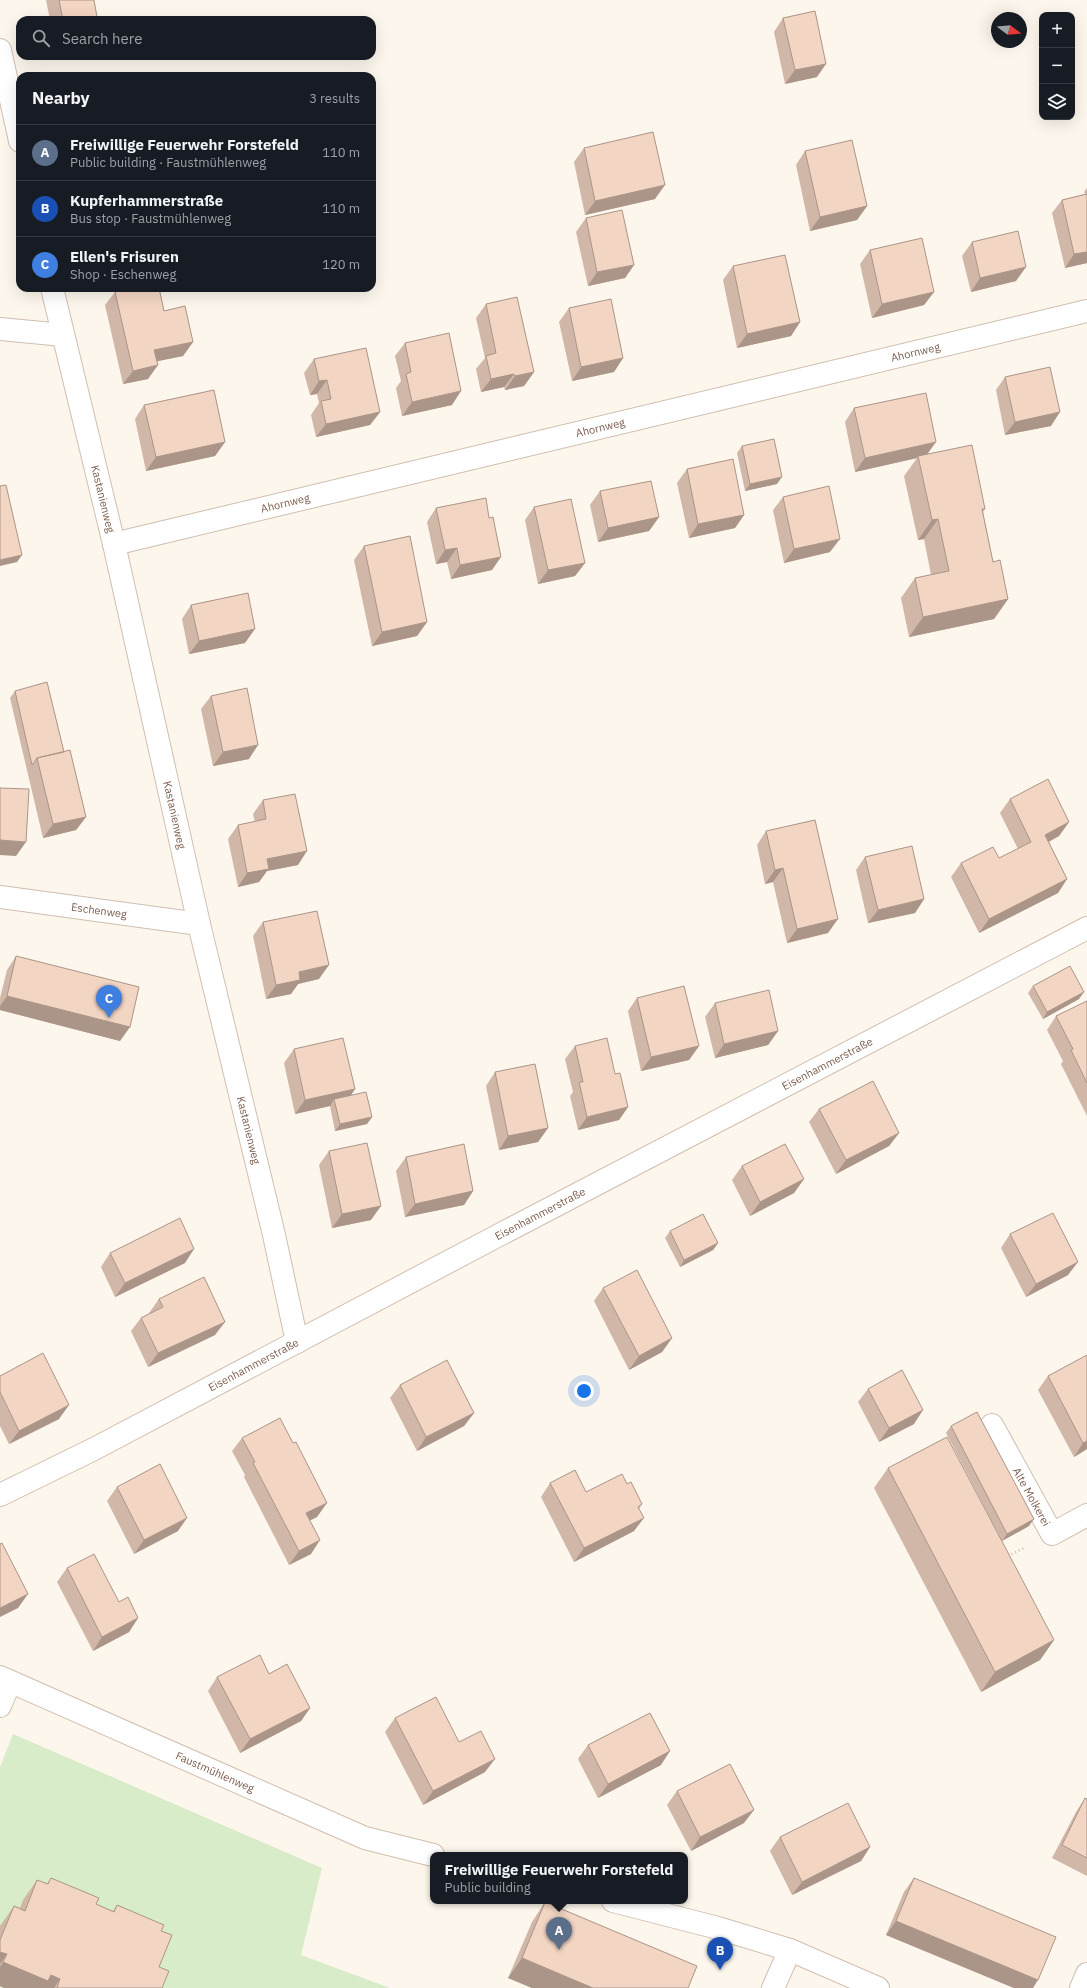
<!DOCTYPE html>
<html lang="en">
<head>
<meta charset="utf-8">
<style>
	body { margin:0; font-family:"IBM Plex Sans",sans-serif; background:#20242c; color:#f1f3f6 }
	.controls { position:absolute; right:12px; top:12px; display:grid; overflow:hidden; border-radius:8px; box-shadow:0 4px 16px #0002 }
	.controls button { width:36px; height:36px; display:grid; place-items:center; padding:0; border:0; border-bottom:1px solid #363941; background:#171b24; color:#f1f3f6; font:20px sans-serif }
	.compass { position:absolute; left:991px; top:12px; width:36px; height:36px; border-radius:50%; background:#171b24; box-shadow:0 4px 16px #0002; rotate:106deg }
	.you { position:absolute; left:584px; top:1391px; width:14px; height:14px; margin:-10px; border:3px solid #fff; border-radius:50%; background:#1a73e8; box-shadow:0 0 0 6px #1a73e833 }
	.badge { display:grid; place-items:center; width:26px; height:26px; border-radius:50%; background:#e76f51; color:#fff; font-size:13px; font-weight:700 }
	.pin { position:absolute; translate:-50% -33px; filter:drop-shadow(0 1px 2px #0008) }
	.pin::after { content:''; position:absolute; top:21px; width:14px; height:12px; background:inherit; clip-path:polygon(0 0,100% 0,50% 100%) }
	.popup { position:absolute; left:430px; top:1852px; width:258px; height:52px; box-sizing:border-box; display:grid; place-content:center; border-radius:8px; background:#171b24; filter:drop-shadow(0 1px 3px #0005); font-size:13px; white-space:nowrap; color:#9ea1a6 }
	.popup b { font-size:15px; color:#f1f3f6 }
	.popup::after { content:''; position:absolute; left:50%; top:100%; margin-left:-8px; border:8px solid transparent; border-top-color:#171b24 }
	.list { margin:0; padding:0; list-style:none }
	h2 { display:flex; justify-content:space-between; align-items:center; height:52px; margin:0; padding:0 16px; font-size:17px }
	h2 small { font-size:13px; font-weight:400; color:#9ea1a6 }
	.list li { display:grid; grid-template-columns:26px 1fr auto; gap:12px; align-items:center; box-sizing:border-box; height:56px; padding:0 16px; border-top:1px solid #363941 }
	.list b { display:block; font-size:15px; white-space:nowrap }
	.list p { margin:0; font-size:13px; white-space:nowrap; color:#9ea1a6 }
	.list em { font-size:13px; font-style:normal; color:#9ea1a6 }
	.icon { flex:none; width:22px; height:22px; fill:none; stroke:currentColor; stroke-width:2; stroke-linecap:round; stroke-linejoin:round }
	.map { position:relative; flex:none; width:1087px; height:1988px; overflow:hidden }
	.search { position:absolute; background:#171b24; box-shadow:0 4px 16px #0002; left:16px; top:16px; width:360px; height:44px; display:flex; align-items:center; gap:10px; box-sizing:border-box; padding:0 14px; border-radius:12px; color:#9ea1a6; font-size:15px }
	.panel { position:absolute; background:#171b24; box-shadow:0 4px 16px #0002; left:16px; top:72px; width:360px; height:220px; border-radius:12px }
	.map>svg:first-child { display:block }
	.green { fill:#d8ecc9 }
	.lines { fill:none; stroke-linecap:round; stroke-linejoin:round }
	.minor-casing { stroke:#d1beb0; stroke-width:24 }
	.path { stroke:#d9b8a5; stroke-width:2.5; stroke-dasharray:1 3; stroke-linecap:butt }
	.minor { stroke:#fff; stroke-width:22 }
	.wall { fill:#d1b7a8 }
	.shaded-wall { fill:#aa9588 }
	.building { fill:#f3d5c3; stroke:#aa9588 }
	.labels { text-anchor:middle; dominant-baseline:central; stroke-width:3; stroke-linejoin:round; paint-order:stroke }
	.street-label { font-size:11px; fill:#7a5c4d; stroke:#fffaf3 }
</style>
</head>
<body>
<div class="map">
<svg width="1087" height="1988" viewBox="0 0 1087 1988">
	<rect width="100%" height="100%" fill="#fdf6ec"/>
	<path class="green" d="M13 1734 322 1868 301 1955 390 1988H0V1767Z"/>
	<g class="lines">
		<g class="minor-casing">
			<g id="minor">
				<path d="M0 50 20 141"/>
				<path id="s1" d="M52 288 114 544 199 924 274 1235 297 1342"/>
				<path d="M0 329 63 335"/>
				<path id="s2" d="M114 544 1087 311"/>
				<path id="s3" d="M0 897 199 924"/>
				<path id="s4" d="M992 1425 1052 1534 1087 1515"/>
				<path id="s5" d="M0 1495 94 1449 501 1234 1087 928"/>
				<path id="s6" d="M0 1677 365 1838 433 1855"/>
				<path d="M0 1706 10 1682"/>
				<path d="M613 1901 718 1928 790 1950 878 1988"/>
				<path d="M773 1988 790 1950"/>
				<path d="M1081 1988 1087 1974"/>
			</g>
		</g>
		<path class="path" d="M1008 1556 1026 1547"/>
		<use href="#minor" class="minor"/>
	</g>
	<path class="wall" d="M46 0H94L95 20H50Z
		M783 18 817 77 785 84 774 32Z
		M584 148 655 199 585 215 574 162Z
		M805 151 867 206 857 220 810 231 796 165Z
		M1087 188V263L1065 268 1052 213 1062 200 1085 194 1084 192Z
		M586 218 634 265 625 278 588 286 576 232Z
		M972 242 1016 281 971 292 962 256Z
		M870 250 934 292 924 305 872 318 860 264Z
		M733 266 800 322 791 336 737 348 723 280Z
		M115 292 164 311 193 342 183 356 157 361 148 379 123 384 105 305Z
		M486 304 534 372 524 386 505 390 504 387 481 392 476 369 485 358 476 318Z
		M569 308 623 358 614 372 572 381 559 322Z
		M405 343 452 405 402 416 396 388 401 381 395 356Z
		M314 359 380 412 370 425 316 437 311 415 319 403 317 394 310 395 304 373Z
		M1005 377 1051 426 1005 435 996 390Z
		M144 405 225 442 215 456 146 471 135 419Z
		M854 408 928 454 985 509 983 512 993 562 1008 599 994 619 909 637 901 598 915 578 931 575 924 539 918 540 904 476 917 458 855 472 845 422Z
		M742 446 777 484 745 491 737 453Z
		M687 469 744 515 735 528 689 538 677 483Z
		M600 491 659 517 649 531 598 542 590 505Z
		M783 497 830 552 784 563 773 510Z
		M534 507 585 563 575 576 538 584 525 520Z
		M436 508 492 570 451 579 447 562 436 564 427 522Z
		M364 546 427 622 417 636 372 646 354 560Z
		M191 605 245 643 189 654 182 619Z
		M15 691 86 817 76 830 43 838 10 698Z
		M211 696 249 759 213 766 201 709Z
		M1010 799 1069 822 1059 836 1049 842 1067 879 1058 893 979 933 951 877 961 863 999 858 1018 849 1000 813Z
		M263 800 298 865 267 871 259 882 238 887 228 839 238 825 255 822 253 814Z
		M766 831 828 933 787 943 773 882 765 884 757 845Z
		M865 857 924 899 915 913 868 923 856 870Z
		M263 922 319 979 298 984 291 994 266 999 253 936Z
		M16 956 120 1041 0 1010V998L7 970Z
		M1033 986 1079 999 1043 1019 1028 993Z
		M637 998 699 1046 689 1060 641 1071 628 1011Z
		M1087 1001V1116L1061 1064 1063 1061 1047 1030 1056 1016Z
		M715 1003 778 1031 768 1045 715 1058 705 1017Z
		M575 1046 615 1074 628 1107 619 1120 578 1130 570 1096 573 1092 565 1059Z
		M294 1049 355 1089 351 1095 372 1117 367 1124 335 1131 330 1106 295 1114 284 1063Z
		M495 1072 548 1128 538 1142 499 1150 486 1086Z
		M819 1109 899 1133 889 1146 836 1174 809 1122Z
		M329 1151 371 1220 332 1228 319 1165Z
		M406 1157 473 1191 464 1205 405 1217 396 1171Z
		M742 1166 804 1179 794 1193 750 1216 732 1180Z
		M670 1231 718 1243 713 1250 680 1267 665 1238Z
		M1010 1234 1068 1275 1026 1297 1001 1248Z
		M110 1253 185 1263 115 1297 101 1267Z
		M603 1288 672 1338 662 1352 629 1370 594 1301Z
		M159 1299 215 1335 148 1367 131 1331 141 1318 150 1313H149Z
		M0 1376 59 1419 9 1444 0 1426Z
		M1048 1376 1087 1449 1074 1457 1038 1390Z
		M400 1385 474 1413 464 1426 417 1451 390 1398Z
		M868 1389 914 1424 879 1442 858 1402Z
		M951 1426 1029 1526 1002 1541 946 1433Z
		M242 1438 317 1517 310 1520 311 1554 289 1565 244 1477 245 1475 232 1451Z
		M888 1468 1054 1640 1040 1660 981 1692 874 1488Z
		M550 1483 586 1492 627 1484 642 1504 639 1509 634 1531 574 1562 541 1497Z
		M117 1487 178 1531 134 1554 107 1501Z
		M67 1568 119 1602 138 1618 129 1632 93 1651 57 1582Z
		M269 1674 310 1708 301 1721 240 1753 208 1691 217 1677Z
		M395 1718 459 1742 485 1772 423 1805 385 1732Z
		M588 1745 661 1765 598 1798 578 1759Z
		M677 1791 744 1823 691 1851 667 1805Z
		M1085 1798 1087 1799V1876L1052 1858 1076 1812Z
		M780 1837 870 1847 861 1861 792 1895 770 1851Z
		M51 1878 96 1904 113 1911 117 1905 161 1931 159 1967 162 1988H4L0 1986V1926L14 1906 20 1908 23 1900 37 1880 47 1884Z
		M914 1878 1033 1988H1014L886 1935 904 1892Z
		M545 1902 688 1988H532L508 1978 532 1922Z"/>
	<path class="shaded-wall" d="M97 17 95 20H84Z
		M826 64 817 77 785 84 795 70Z
		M665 185 655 199 585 215 595 201Z
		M867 206 857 220 810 231 820 217Z
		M1087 252V263L1065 268 1074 254Z
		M634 265 625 278 588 286 597 272Z
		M1026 267 1016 281 971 292 980 278Z
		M934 292 924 305 872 318 882 304Z
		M800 322 791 336 737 348 747 334Z
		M193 342 183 356 144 364 154 350Z
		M623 358 614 372 572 381 581 367Z
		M158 365 148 379 123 384 133 371Z
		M534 372 524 386 505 390 515 376Z
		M514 374 504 387 481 392 491 379Z
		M327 380 317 394 310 395 319 381Z
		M461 391 452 405 402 416 412 402Z
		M380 412 370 425 316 437 326 424Z
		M1060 412 1051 426 1005 435 1015 422Z
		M225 442 215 456 146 471 156 457Z
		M936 442 926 456H918L917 458 855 472 865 458Z
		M782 477 777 484 745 491 750 484Z
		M744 515 735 528 689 538 698 524Z
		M659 517 649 531 598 542 608 528Z
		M938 519 924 539 918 540 932 520Z
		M840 539 830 552 784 563 794 549Z
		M457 548 447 562 436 564 445 550Z
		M22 555 17 562 0 566V560Z
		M501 557 492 570 451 579 460 565Z
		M585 563 575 576 538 584 548 570Z
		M1008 599 994 619 909 637 923 617Z
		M427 622 417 636 372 646 382 632Z
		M255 629 245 643 189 654 199 641Z
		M258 745 249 759 213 766 223 752Z
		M86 817 76 830 43 838 53 824Z
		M1069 822 1059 836 1035 849 1045 835Z
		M0 840 26 842 16 856 0 855Z
		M307 851 298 865 267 871 259 882 238 887 247 873 267 859Z
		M783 868 773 882 765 884 775 870Z
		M1067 879 1058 893 979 933 989 919Z
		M924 899 915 913 868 923 878 910Z
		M838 919 828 933 787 943 797 929Z
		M329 965 319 979 298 984 291 994 266 999 276 985 299 972Z
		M1084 992 1079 999 1043 1019 1047 1012Z
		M7 996 130 1027 120 1041 0 1010V1006Z
		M778 1031 768 1045 715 1058 724 1044Z
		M699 1046 689 1060 641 1071 651 1057Z
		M355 1089 346 1103 334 1099 330 1106 295 1114 305 1100Z
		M628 1107 619 1120 578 1130 587 1117Z
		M372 1117 367 1124 335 1131 340 1124Z
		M548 1128 538 1142 499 1150 508 1136Z
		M899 1133 889 1146 836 1174 846 1160Z
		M804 1179 794 1193 750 1216 760 1202Z
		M473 1191 464 1205 405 1217 415 1204Z
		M381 1206 371 1220 332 1228 342 1214Z
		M718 1243 713 1250 680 1267 684 1260Z
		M194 1249 185 1263 115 1297 125 1283Z
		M1078 1262 1068 1275 1026 1297 1036 1284Z
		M225 1322 215 1335 148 1367 158 1353Z
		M672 1338 662 1352 629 1370 639 1356Z
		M69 1405 59 1419 9 1444 19 1431Z
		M923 1410 914 1424 879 1442 889 1428Z
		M474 1413 464 1426 417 1451 426 1437Z
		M1087 1441V1449L1074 1457 1083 1443Z
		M327 1503 317 1517 297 1527 306 1513Z
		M187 1518 178 1531 134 1554 144 1540Z
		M644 1518 634 1531 574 1562 584 1548Z
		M1034 1519 1029 1526 1002 1541 1007 1534Z
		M320 1540 311 1554 289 1565 299 1551Z
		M28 1594 18 1608 0 1617V1608Z
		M138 1618 129 1632 93 1651 102 1637Z
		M1054 1640 1040 1660 981 1692 995 1672Z
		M310 1708 301 1721 240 1753 250 1739Z
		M670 1751 661 1765 598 1798 608 1784Z
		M495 1759 485 1772 423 1805 433 1791Z
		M754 1810 744 1823 691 1851 700 1837Z
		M870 1847 861 1861 792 1895 802 1882Z
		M896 1921 1038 1980 1033 1988H1014L886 1935Z
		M0 1952 7 1954 0 1964Z
		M522 1958 593 1988H532L508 1978Z
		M3 1962 51 1975 60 1979 54 1988H4L0 1986V1967Z"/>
	<path class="building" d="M59 0H94L97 17 84 20H63Z
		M815 11 826 64 795 70 783 18Z
		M653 132 665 185 595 201 584 148Z
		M852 140 867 206 820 217 805 151Z
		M1087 194V252L1074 254 1062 200Z
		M622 210 634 265 597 272 586 218Z
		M1018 231 1026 267 980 278 972 242Z
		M922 238 934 292 882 304 870 250Z
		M785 255 800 322 747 334 733 266Z
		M131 288H159L164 311 185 306 193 342 154 350 158 365 133 371 115 292Z
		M517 297 534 372 515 376 514 374 491 379 486 356 496 353 486 304Z
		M611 299 623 358 581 367 569 308Z
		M449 333 461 391 412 402 406 374 411 372 405 343Z
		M366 348 380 412 326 424 321 401 331 399 327 380 319 381 314 359Z
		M1050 367 1060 412 1015 422 1005 377Z
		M214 390 225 442 156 457 144 405Z
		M926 393 936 442 865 458 854 408Z
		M774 439 782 477 750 484 742 446Z
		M972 445 985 509H982L993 562 1000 560 1008 599 923 617 915 578 949 571 938 519 932 520 918 456Z
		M733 459 744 515 698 524 687 469Z
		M651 481 659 517 608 528 600 491Z
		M6 485 22 555 0 560V486Z
		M829 486 840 539 794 549 783 497Z
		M486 498 489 518 493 517 501 557 460 565 457 548 445 550 436 508Z
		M571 499 585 563 548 570 534 507Z
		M410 536 427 622 382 632 364 546Z
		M248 593 255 629 199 641 191 605Z
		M47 682 64 752 37 758 32 765 15 691Z
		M247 688 258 745 223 752 211 696Z
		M70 750 86 817 53 824 37 758Z
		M1048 779 1069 822 1045 835 1067 879 989 919 961 863 993 847 999 858 1031 842 1010 799Z
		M0 788 29 789 26 842 0 840Z
		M295 794 307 851 267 859 269 869 247 873 238 825 266 819 263 800Z
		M815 820 838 919 797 929 783 868 775 870 766 831Z
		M912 846 924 899 878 910 865 857Z
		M317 911 329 965 299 972 300 980 276 985 263 922Z
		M16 956 139 987 130 1027 7 996Z
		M1070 966 1084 992 1047 1012 1033 986Z
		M684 986 699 1046 651 1057 637 998Z
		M769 990 778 1031 724 1044 715 1003Z
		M1087 1001V1083L1071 1050 1073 1049 1056 1016Z
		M343 1038 355 1089 305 1100 294 1049Z
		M607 1038 615 1074 620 1073 628 1107 587 1117 579 1082H583L575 1046Z
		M535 1064 548 1128 508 1136 495 1072Z
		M873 1081 899 1133 846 1160 819 1109Z
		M366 1092 372 1117 340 1124 334 1099Z
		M367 1143 381 1206 342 1214 329 1151Z
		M464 1144 473 1191 415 1204 406 1157Z
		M785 1144 804 1179 760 1202 742 1166Z
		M1053 1213 1078 1262 1036 1284 1010 1234Z
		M703 1214 718 1243 684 1260 670 1231Z
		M180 1218 194 1249 125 1283 110 1253Z
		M637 1270 672 1338 639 1356 603 1288Z
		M204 1277 225 1322 158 1353 141 1318 163 1307 159 1299Z
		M43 1353 69 1405 19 1431 0 1392V1376Z
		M1087 1355V1441L1083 1443 1048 1376Z
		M447 1360 474 1413 426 1437 400 1385Z
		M902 1370 923 1410 889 1428 868 1389Z
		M977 1412 1034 1519 1007 1534 951 1426Z
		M280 1418 293 1443 296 1442 327 1503 306 1513 320 1540 299 1551 253 1463 255 1462 242 1438Z
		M947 1437 1054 1640 995 1672 888 1468Z
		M160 1464 187 1518 144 1540 117 1487Z
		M575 1470 586 1492 622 1474 627 1484 631 1482 642 1504 638 1507 644 1518 584 1548 550 1483Z
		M2 1543 28 1594 0 1608V1544Z
		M94 1554 119 1602 128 1597 138 1618 102 1637 67 1568Z
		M260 1655 269 1674 287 1664 310 1708 250 1739 217 1677Z
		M436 1697 459 1742 481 1731 495 1759 433 1791 395 1718Z
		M650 1713 670 1751 608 1784 588 1745Z
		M730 1764 754 1810 700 1837 677 1791Z
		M1085 1798 1087 1799V1858L1062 1845Z
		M848 1803 870 1847 802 1882 780 1837Z
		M51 1878 99 1898 96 1904 114 1912 117 1905 164 1925 161 1931 172 1935 159 1967 169 1971 162 1988H57L60 1979 51 1975 48 1981 3 1962 7 1954 0 1952V1940L14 1906 25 1911 37 1880 48 1884Z
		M914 1878 1056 1937 1038 1980 896 1921Z
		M545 1902 697 1966 688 1988H593L522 1958Z"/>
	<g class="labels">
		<g class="street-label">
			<text stroke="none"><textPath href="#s2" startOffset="824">Ahornweg</textPath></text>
			<text stroke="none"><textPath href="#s2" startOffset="500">Ahornweg</textPath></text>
			<text stroke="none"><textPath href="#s1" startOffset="217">Kastanienweg</textPath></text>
			<text stroke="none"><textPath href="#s2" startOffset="176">Ahornweg</textPath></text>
			<text stroke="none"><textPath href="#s1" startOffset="541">Kastanienweg</textPath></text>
			<text stroke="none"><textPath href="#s3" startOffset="100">Eschenweg</textPath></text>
			<text stroke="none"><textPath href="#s5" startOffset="933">Eisenhammerstraße</textPath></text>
			<text stroke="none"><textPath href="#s1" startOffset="865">Kastanienweg</textPath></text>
			<text stroke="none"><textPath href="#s5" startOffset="609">Eisenhammerstraße</textPath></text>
			<text stroke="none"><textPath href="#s5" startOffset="285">Eisenhammerstraße</textPath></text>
			<text stroke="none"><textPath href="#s4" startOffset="82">Alte Molkerei</textPath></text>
			<text stroke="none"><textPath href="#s6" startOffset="235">Faustmühlenweg</textPath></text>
		</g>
	</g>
</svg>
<div class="controls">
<button>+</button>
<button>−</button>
<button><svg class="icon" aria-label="layers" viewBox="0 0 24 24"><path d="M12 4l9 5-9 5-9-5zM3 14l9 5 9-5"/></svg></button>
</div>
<svg class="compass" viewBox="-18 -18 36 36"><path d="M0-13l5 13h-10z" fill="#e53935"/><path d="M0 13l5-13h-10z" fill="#9ea1a6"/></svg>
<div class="you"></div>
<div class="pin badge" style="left:559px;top:1950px;background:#5c6f8a">A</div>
<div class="popup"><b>Freiwillige Feuerwehr Forstefeld</b>Public building</div>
<div class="pin badge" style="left:720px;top:1970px;background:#1a4fb4">B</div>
<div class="pin badge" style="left:109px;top:1018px;background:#3f7fe0">C</div>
<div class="search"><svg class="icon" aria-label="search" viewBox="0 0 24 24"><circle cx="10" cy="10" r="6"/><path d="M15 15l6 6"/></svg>Search here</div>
<section class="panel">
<h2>Nearby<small>3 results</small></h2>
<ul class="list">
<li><span class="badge" style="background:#5c6f8a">A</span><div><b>Freiwillige Feuerwehr Forstefeld</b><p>Public building · Faustmühlenweg</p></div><em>110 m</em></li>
<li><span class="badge" style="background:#1a4fb4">B</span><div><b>Kupferhammerstraße</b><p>Bus stop · Faustmühlenweg</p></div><em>110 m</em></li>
<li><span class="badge" style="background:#3f7fe0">C</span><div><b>Ellen's Frisuren</b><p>Shop · Eschenweg</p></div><em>120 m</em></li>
</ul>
</section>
</div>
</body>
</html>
